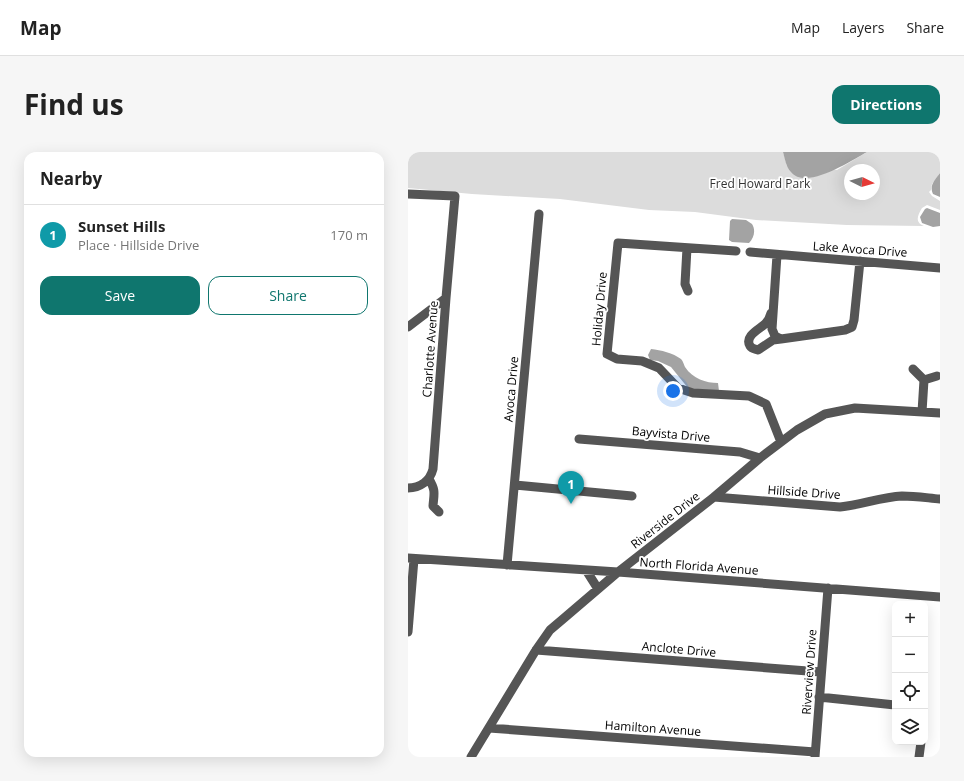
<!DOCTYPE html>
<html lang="en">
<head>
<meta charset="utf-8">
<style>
	body { margin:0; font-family:"Open Sans",sans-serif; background:#f6f6f6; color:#222 }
	.controls { position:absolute; right:12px; bottom:12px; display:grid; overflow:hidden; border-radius:8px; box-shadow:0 4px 16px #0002 }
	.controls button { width:36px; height:36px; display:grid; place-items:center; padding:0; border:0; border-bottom:1px solid #e0e0e0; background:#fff; color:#222; font:20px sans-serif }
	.compass { position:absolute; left:436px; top:12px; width:36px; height:36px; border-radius:50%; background:#fff; box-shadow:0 4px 16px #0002; rotate:95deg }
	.you { position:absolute; left:265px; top:239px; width:14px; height:14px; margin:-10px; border:3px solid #fff; border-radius:50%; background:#1a73e8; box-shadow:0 0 0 6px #1a73e833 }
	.badge { display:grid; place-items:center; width:26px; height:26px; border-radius:50%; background:#0f766e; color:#fff; font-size:13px; font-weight:700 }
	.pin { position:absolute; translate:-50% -33px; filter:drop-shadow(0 1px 2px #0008) }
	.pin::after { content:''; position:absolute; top:21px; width:14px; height:12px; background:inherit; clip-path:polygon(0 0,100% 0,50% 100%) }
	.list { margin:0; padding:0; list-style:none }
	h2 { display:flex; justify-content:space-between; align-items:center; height:52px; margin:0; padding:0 16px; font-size:17px }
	h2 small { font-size:13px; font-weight:400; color:#767676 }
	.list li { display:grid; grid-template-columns:26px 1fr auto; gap:12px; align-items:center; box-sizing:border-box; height:60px; padding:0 16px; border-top:1px solid #e0e0e0 }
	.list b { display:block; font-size:15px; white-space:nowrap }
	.list p { margin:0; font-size:13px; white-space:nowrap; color:#767676 }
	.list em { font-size:13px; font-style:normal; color:#767676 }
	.actions { display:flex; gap:8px; padding:12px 16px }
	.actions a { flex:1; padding:9px 0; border:1px solid #0f766e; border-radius:12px; text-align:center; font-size:14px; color:#0f766e }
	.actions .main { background:#0f766e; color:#fff }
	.icon { flex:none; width:22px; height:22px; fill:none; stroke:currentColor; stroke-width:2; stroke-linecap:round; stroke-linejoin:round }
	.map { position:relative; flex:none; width:532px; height:605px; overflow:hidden; border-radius:12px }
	header { display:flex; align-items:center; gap:24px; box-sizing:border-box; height:56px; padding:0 20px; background:#fff; border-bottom:1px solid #e0e0e0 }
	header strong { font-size:19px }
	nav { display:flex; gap:22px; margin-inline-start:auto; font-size:14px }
	.intro { display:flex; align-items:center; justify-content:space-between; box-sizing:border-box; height:96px; padding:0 24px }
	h1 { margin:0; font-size:28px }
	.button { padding:10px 18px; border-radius:12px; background:#0f766e; color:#fff; font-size:14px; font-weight:700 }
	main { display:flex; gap:24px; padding:0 24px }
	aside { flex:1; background:#fff; border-radius:12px; box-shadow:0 4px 16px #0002 }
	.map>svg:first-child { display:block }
	.green { fill:#dcdcdc; fill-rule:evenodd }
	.water { fill:#a3a3a3 }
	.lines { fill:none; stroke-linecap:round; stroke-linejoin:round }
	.minor { stroke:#555; stroke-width:9 }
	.labels { text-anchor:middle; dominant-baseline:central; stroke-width:3.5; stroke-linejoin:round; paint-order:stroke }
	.park-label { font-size:12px; fill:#333; stroke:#fff }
	.street-label { font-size:12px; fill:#000; stroke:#fff }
</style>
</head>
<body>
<header>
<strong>Map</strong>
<nav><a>Map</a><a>Layers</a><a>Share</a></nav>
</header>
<div class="intro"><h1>Find us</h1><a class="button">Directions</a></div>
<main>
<aside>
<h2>Nearby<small></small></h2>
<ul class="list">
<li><span class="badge" style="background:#0f9aa8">1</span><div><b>Sunset Hills</b><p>Place · Hillside Drive</p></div><em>170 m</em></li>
</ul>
<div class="actions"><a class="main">Save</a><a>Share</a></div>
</aside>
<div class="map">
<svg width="532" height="605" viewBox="0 0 532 605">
	<rect width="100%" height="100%" fill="#fff"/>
	<path class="green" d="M0 0H375L379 14 429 18 459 0H532V21L524 32 523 38 521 40 524 44 532 49V58L519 53 514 56C510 63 506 70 516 74L439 73 348 68 287 60 241 58 152 47 64 42 0 36ZM442 18H466V42H442Z"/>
	<path class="water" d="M375 0H459C444 8 398 39 383 20 378 15 377 7 375 0Z
		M532 21V45L525 42C521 33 527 28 532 21Z
		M519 56 532 61V74L525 75 514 71 512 65 517 57Z
		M324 67 338 68 344 72C348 78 346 86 341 91L324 90 321 88 322 69Z
		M243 197C253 198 265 201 273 207 275 209 276 213 277 215 285 227 298 231 310 231L311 239 286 237 280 236 263 215 250 209 242 208 240 203Z"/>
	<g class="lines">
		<path class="minor" d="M0 42 47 44 38 146 25 317C22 329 12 336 0 336
			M279 96 277 132 280 139
			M328 99 210 91 199 202 209 207 234 209 251 216 270 236 285 241 341 244 358 252 373 290
			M342 100 532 116
			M369 103 364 177 367 184 373 187 437 178 444 175 446 168 452 109
			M363 161C362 165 360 169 357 172 352 177 336 184 342 194 344 197 347 197 350 198L365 188 373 187
			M0 175 38 146
			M505 217 516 228
			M514 260 516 228 529 224
			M171 287 332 300 352 306
			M21 327C28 339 26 341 25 354L31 360
			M107 333 224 344
			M306 345 432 355C453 353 473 345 494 344 507 344 520 346 532 347
			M0 406 210 420 532 445
			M99 413 131 62
			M178 418 190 437
			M0 480 6 407
			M128 498 413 520
			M411 545 487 553
			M81 576 407 600
			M63 605 128 498 142 478 155 467 210 420 306 345 352 306 389 278 417 262 447 256 532 261
			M407 605 420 436
			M511 605 513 590"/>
	</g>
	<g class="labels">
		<g class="park-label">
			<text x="352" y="31">Fred Howard Park</text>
		</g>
		<g class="street-label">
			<text transform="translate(452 97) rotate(4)">Lake Avoca Drive</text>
			<text transform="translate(191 157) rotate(-85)">Holiday Drive</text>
			<text transform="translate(22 197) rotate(-86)">Charlotte Avenue</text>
			<text transform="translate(103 237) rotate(-85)">Avoca Drive</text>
			<text transform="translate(263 282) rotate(5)">Bayvista Drive</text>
			<text transform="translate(396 340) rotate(4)">Hillside Drive</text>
			<text transform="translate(257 368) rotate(-38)">Riverside Drive</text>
			<text transform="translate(291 414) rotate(4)">North Florida Avenue</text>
			<text transform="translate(271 497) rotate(5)">Anclote Drive</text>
			<text transform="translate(401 520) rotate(-86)">Riverview Drive</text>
			<text transform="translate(245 576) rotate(4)">Hamilton Avenue</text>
		</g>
	</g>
</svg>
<div class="controls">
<button>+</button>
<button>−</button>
<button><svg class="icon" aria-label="locate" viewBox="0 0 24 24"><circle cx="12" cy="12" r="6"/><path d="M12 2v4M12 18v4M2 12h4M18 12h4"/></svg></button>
<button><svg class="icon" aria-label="layers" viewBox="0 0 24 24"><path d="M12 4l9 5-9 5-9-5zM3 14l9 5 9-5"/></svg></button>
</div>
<svg class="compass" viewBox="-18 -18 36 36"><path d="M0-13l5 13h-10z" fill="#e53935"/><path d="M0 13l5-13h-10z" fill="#767676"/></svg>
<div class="you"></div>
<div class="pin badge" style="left:163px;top:352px;background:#0f9aa8">1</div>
</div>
</main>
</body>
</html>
